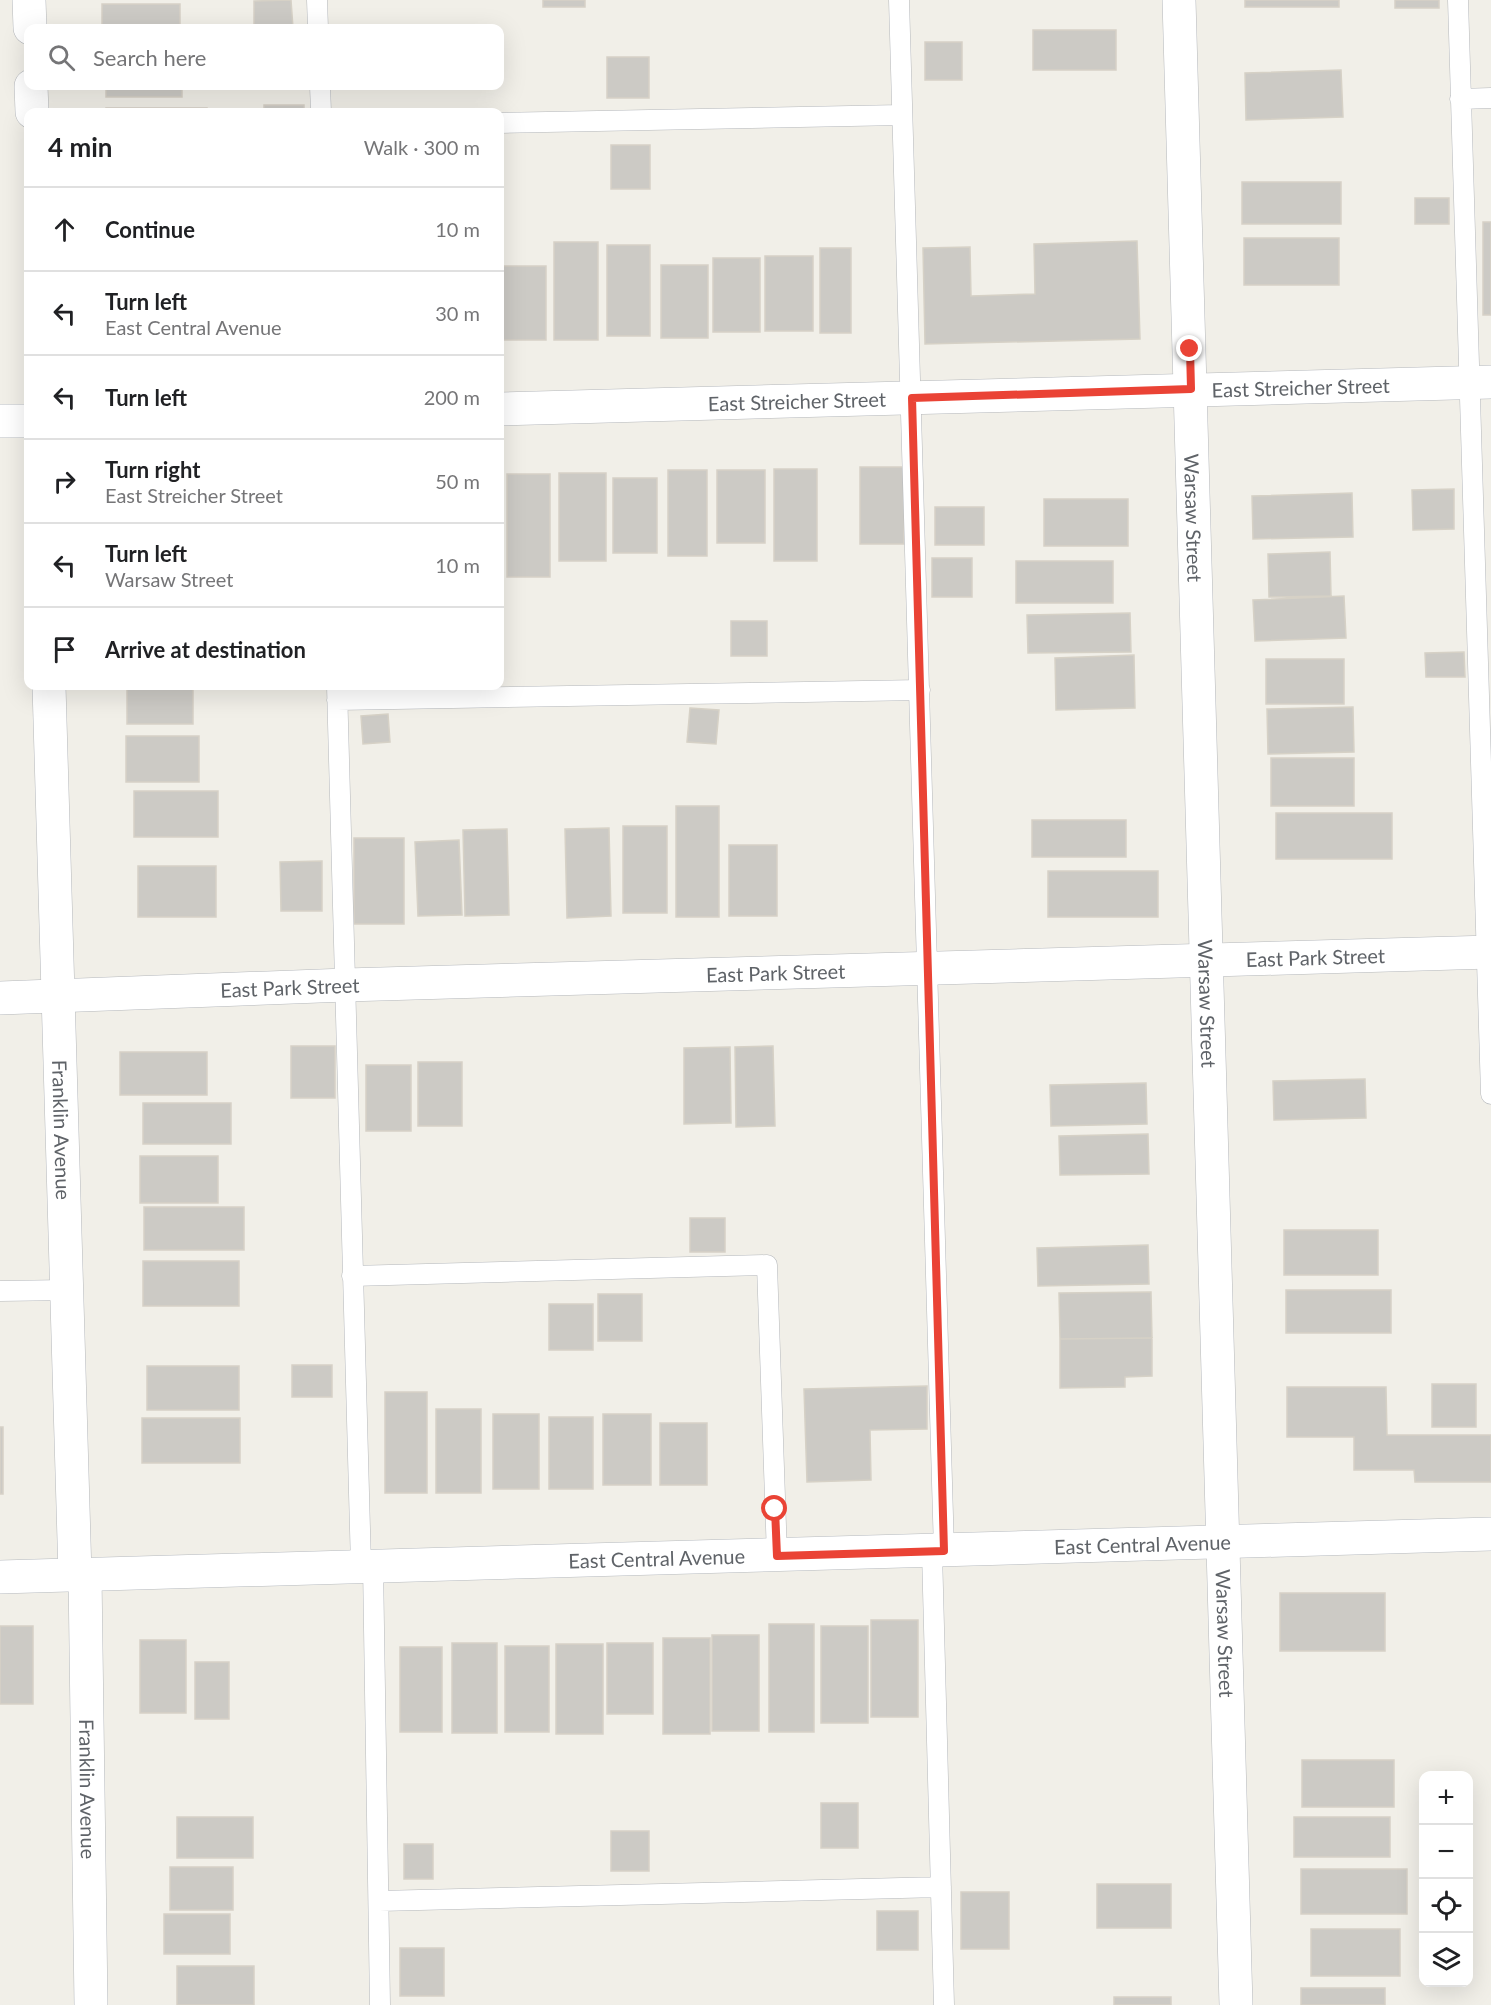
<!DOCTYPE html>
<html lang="en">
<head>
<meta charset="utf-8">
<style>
	body { margin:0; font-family:Lato,sans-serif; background:#f2f2f2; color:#202124 }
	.controls { position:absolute; right:18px; bottom:18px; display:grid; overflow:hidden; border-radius:12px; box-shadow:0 6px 24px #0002 }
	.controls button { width:54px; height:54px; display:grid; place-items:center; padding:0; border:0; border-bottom:2px solid #e0e0e0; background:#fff; color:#202124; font:30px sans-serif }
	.stop { position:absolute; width:18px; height:18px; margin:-14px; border:4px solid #ea4335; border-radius:50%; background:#fff }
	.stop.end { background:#ea4335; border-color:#fff; box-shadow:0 2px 6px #0008 }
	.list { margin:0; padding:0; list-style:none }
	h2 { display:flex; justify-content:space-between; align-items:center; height:78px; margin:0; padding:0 24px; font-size:26px }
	h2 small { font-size:20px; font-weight:400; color:#757577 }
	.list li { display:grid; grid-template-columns:39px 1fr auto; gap:18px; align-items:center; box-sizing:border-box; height:84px; padding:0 24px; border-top:2px solid #e0e0e0 }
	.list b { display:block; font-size:22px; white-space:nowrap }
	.list p { margin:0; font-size:20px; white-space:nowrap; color:#757577 }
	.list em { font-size:20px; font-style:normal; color:#757577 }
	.icon { flex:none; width:33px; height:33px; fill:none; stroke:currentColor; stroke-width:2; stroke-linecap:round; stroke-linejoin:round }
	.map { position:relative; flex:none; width:1491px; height:2005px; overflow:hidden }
	.search { position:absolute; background:#fff; box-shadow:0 6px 24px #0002; left:24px; top:24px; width:480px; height:66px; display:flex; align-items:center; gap:15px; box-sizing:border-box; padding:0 21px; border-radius:12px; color:#757577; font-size:22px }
	.panel { position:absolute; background:#fff; box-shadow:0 6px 24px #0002; left:24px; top:108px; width:480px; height:582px; border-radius:12px }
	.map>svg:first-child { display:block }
	.building { fill:#cccac5; stroke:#d6d1c6; stroke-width:1.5 }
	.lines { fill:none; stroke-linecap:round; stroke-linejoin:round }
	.lane-casing { stroke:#b5b8bc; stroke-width:21 }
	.street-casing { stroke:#b5b8bc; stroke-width:34 }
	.secondary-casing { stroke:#b6babf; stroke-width:34 }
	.lane { stroke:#fff; stroke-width:20 }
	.street { stroke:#fff; stroke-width:33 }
	.secondary { stroke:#fff; stroke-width:33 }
	.route { stroke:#ea4335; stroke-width:8 }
	.labels { text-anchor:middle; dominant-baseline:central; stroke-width:4.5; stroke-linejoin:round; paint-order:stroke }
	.street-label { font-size:20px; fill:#5f6368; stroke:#fff }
</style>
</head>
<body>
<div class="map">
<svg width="1491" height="2005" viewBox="0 0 1491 2005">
	<rect width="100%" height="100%" fill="#f1efe8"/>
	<path class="building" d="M291 0 293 28H254V1Z
		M543 0H585V7H543Z
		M1245 0H1339V7H1245Z
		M1395 0H1439V8H1395Z
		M102 4H180V28H102Z
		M1033 30H1116V70H1033Z
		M925 42H962V80H925Z
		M607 57H649V98H607Z
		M1341 70 1343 117 1246 120 1245 73Z
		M106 86H182V97H106Z
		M264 105H304V112H264Z
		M106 108H207V112H106Z
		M611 145H650V189H611Z
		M1242 182H1341V224H1242Z
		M1415 198H1449V224H1415Z
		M1483 222H1491V315H1483Z
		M1244 238H1339V285H1244Z
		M1137 241 1140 339 925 344 923 248 970 247 971 296 1035 294 1034 244Z
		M554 242H598V340H554Z
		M607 245H650V336H607Z
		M820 248H851V333H820Z
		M765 256H813V331H765Z
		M713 258H760V332H713Z
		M661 265H708V338H661Z
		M500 266H546V340H500Z
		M860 467H904V544H860Z
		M774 469H817V561H774Z
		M668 470H707V556H668Z
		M717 470H765V543H717Z
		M559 473H606V561H559Z
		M507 474H550V577H507Z
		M613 478H657V553H613Z
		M1454 489V529L1413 530 1412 490Z
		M1352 493 1353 537 1253 539 1252 496Z
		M1044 499H1128V546H1044Z
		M935 507H984V545H935Z
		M1330 552 1331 596 1269 597 1268 554Z
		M932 558H972V597H932Z
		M1016 561H1113V603H1016Z
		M1344 596 1346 638 1255 641 1253 600Z
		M1130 613 1131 652 1028 653 1027 615Z
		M731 621H767V656H731Z
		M1464 652 1465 677H1426L1425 653Z
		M1134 655 1135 708 1056 710 1055 658Z
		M1266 659H1344V704H1266Z
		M127 687H193V724H127Z
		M1353 707 1354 752 1268 754 1267 709Z
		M690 708 719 710 716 744 687 742Z
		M388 714 390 742 363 744 361 716Z
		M126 736H199V782H126Z
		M1271 758H1354V806H1271Z
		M134 791H218V837H134Z
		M676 806H719V917H676Z
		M1276 813H1392V859H1276Z
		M1032 820H1126V857H1032Z
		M623 826H667V913H623Z
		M609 828 611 916 567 918 565 829Z
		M507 829 509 915 465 916 463 830Z
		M354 838H404V924H354Z
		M459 840 462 915 418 916 415 842Z
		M729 845H777V916H729Z
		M322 861V911H281L280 862Z
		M138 866H216V917H138Z
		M1048 871H1158V917H1048Z
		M291 1046H335V1098H291Z
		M773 1046 775 1126 736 1127 735 1047Z
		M730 1047 731 1123 684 1124V1048Z
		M120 1052H207V1095H120Z
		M418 1062H462V1126H418Z
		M366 1065H411V1131H366Z
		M1365 1079 1366 1118 1274 1120 1273 1081Z
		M1146 1083 1147 1124 1051 1126 1050 1085Z
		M143 1103H231V1144H143Z
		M1148 1134 1149 1174 1060 1175 1059 1136Z
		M140 1156H218V1203H140Z
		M144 1207H244V1250H144Z
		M690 1218H725V1252H690Z
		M1284 1230H1378V1275H1284Z
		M1148 1245 1149 1284 1038 1286 1037 1248Z
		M143 1261H239V1306H143Z
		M1286 1290H1391V1333H1286Z
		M1151 1292 1152 1338 1060 1339 1059 1293Z
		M598 1294H642V1341H598Z
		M549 1304H593V1350H549Z
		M1152 1338V1376L1125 1377V1387L1060 1388V1339Z
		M292 1365H332V1397H292Z
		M147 1366H239V1410H147Z
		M1432 1384H1476V1427H1432Z
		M927 1386V1429L870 1430 871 1480 807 1482 804 1389Z
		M1287 1387H1386L1387 1435H1491V1482H1415L1414 1470H1354V1437H1287Z
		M385 1392H427V1493H385Z
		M436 1409H481V1493H436Z
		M493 1414H539V1489H493Z
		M603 1414H651V1485H603Z
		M549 1417H593V1489H549Z
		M142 1418H240V1463H142Z
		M660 1423H707V1485H660Z
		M0 1427H3V1494H0Z
		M1280 1593H1385V1651H1280Z
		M871 1620H918V1717H871Z
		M769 1624H814V1732H769Z
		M0 1626H33V1704H0Z
		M821 1626H868V1723H821Z
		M712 1635H759V1731H712Z
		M663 1638H710V1734H663Z
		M140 1640H186V1713H140Z
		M452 1643H497V1733H452Z
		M607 1643H653V1714H607Z
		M556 1644H603V1734H556Z
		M505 1646H549V1732H505Z
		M400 1647H442V1732H400Z
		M195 1662H229V1719H195Z
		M1302 1760H1394V1807H1302Z
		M821 1803H858V1848H821Z
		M177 1817H253V1858H177Z
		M1294 1817H1390V1857H1294Z
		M611 1831H649V1871H611Z
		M404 1844H433V1879H404Z
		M170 1867H233V1910H170Z
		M1301 1869H1407V1914H1301Z
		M1097 1884H1171V1928H1097Z
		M961 1892H1009V1949H961Z
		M877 1911H918V1950H877Z
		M164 1914H230V1954H164Z
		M1311 1929H1400V1976H1311Z
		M400 1948H444V1996H400Z
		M177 1966H254V2005H177Z
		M1301 1988H1385V2005H1301Z
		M1114 1997H1171V2005H1114Z"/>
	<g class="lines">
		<g class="lane-casing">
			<path id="lane" d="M317 0 318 28
				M899 0 944 1551
				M1458 0 1491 1094
				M320 86 321 112
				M1460 99 1491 98
				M500 123 901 115
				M337 686 361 1566
				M337 700 920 690
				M352 1276 767 1265 777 1556
				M0 1291 67 1290
				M932 1552 944 2005
				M373 1565 380 2005
				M379 1901 941 1887"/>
		</g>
		<g class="street-casing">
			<g id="street">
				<path d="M29 0 30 28"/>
				<path id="s1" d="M1179 0 1236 2005"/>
				<path d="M31 86 32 112"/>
				<path id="s2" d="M500 409 1491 382"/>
				<path d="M0 421H28"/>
				<path id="s3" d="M49 686 75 1575"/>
				<path id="s4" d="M0 998 346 985 1491 952"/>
				<path id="s5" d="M85 1575 91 2005"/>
			</g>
		</g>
		<g class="secondary-casing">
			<g id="secondary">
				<path id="s6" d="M0 1577 1491 1534"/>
			</g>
		</g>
		<use href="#lane" class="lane"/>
		<use href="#street" class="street"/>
		<use href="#secondary" class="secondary"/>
	</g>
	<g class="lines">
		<path class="route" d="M775 1509 777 1556 944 1551 912 398 1191 389 1190 349"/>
	</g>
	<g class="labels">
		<g class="street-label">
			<text stroke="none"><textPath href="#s2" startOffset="801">East Streicher Street</textPath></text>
			<text stroke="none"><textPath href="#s2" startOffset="297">East Streicher Street</textPath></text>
			<text stroke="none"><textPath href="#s1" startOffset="518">Warsaw Street</textPath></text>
			<text stroke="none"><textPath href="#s4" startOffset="1316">East Park Street</textPath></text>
			<text stroke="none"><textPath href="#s4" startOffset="776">East Park Street</textPath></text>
			<text stroke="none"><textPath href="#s4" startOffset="290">East Park Street</textPath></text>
			<text stroke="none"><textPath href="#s1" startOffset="1004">Warsaw Street</textPath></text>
			<text stroke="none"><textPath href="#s3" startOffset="444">Franklin Avenue</textPath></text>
			<text stroke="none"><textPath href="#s6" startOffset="1143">East Central Avenue</textPath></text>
			<text stroke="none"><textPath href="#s6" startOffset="657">East Central Avenue</textPath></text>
			<text stroke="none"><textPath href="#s1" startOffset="1634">Warsaw Street</textPath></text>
			<text stroke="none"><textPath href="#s5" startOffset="214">Franklin Avenue</textPath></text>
		</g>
	</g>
</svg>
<div class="controls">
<button>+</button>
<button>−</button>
<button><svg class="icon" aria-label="locate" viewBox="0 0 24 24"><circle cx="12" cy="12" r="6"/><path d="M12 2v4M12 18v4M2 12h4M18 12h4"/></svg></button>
<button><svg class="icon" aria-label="layers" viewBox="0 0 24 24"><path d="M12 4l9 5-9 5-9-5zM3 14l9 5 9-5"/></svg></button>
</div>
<div class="stop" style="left:775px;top:1509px"></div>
<div class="stop end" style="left:1190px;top:349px"></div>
<div class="search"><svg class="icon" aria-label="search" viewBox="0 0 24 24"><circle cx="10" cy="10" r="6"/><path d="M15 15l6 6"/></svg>Search here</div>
<section class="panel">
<h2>4 min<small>Walk · 300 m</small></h2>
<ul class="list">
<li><svg class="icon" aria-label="ahead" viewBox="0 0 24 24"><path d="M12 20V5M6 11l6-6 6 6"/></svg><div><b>Continue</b></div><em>10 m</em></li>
<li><svg class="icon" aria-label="left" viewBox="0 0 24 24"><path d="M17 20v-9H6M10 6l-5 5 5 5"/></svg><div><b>Turn left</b><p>East Central Avenue</p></div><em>30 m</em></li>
<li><svg class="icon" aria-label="left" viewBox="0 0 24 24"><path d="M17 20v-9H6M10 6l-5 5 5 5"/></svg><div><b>Turn left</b></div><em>200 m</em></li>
<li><svg class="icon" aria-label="right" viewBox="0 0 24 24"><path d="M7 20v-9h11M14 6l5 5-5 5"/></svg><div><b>Turn right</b><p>East Streicher Street</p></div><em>50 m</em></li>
<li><svg class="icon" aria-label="left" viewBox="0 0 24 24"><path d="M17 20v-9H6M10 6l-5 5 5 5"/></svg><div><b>Turn left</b><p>Warsaw Street</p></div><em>10 m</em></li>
<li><svg class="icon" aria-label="arrive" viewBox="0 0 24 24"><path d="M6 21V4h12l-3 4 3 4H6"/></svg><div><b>Arrive at destination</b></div></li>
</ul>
</section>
</div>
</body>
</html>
